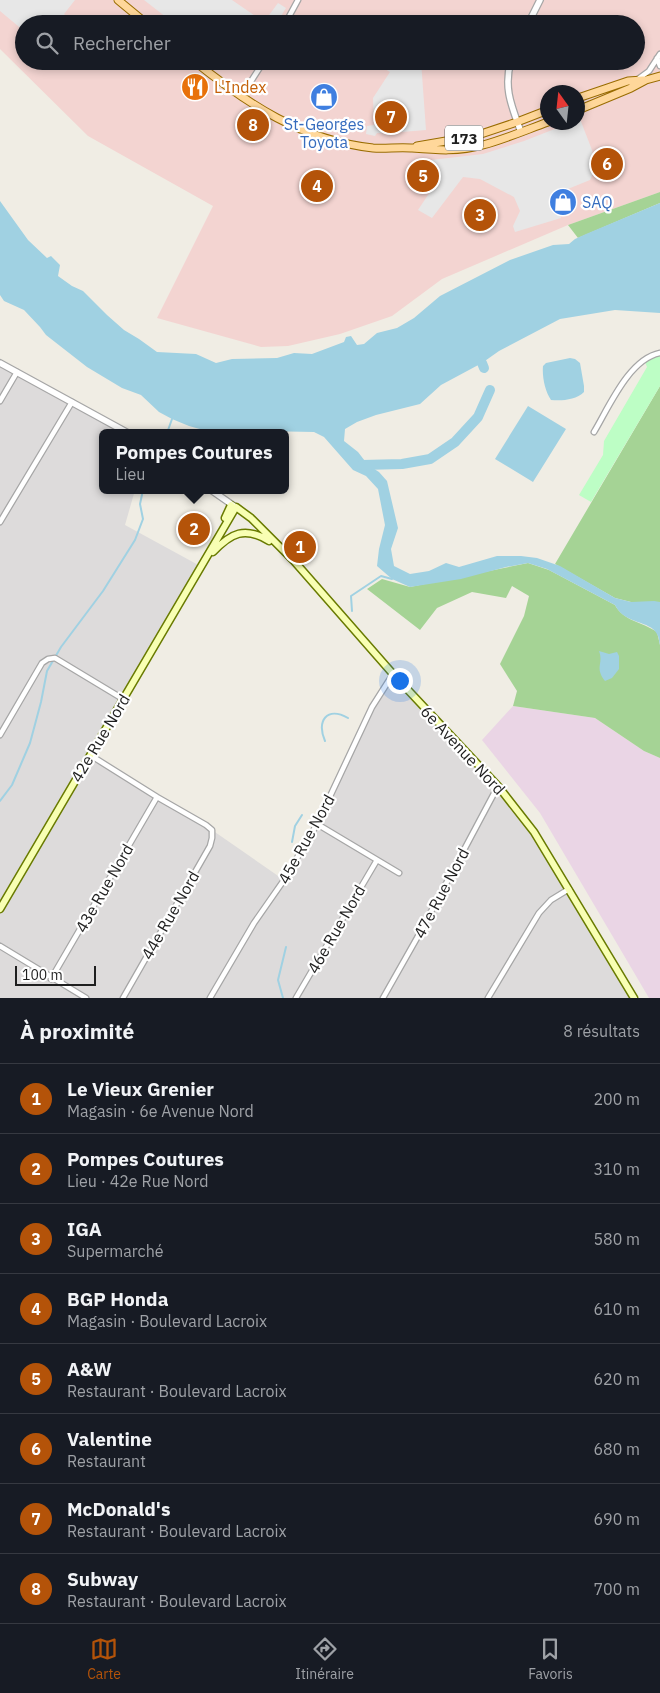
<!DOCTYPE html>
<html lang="fr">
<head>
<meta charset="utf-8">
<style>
	body { margin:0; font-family:"IBM Plex Sans",sans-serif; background:#20242c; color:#f1f3f6 }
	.compass { position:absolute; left:540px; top:85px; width:45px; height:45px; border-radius:50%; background:#171b24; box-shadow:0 2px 8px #0003; rotate:345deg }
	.scale { position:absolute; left:15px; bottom:12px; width:81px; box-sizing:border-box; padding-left:5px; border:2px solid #1f1f1f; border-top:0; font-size:14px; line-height:18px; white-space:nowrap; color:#1f1f1f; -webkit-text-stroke:4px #fff; paint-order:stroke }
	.you { position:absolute; left:399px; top:680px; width:18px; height:18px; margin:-12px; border:4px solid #fff; border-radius:50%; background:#1a73e8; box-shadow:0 0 0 8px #1a73e833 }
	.badge { display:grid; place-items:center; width:32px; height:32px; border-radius:50%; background:#b45309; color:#fff; font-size:16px; font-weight:700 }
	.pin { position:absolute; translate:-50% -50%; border:2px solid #fff; box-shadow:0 1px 5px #0006 }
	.popup { position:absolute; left:99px; top:429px; width:190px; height:65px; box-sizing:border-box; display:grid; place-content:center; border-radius:8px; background:#171b24; filter:drop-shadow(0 1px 4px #0005); font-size:16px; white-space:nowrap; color:#9ea1a6 }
	.popup b { font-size:19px; color:#f1f3f6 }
	.popup::after { content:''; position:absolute; left:50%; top:100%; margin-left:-10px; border:10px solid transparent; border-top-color:#171b24 }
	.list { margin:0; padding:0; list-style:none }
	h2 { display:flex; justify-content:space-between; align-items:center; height:65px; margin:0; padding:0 20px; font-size:21px }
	h2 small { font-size:16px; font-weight:400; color:#9ea1a6 }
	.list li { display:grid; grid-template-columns:32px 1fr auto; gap:15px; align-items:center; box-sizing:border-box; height:70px; padding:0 20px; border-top:1px solid #363941 }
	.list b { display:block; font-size:19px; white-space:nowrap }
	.list p { margin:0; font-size:16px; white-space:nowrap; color:#9ea1a6 }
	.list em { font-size:16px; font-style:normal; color:#9ea1a6 }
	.icon { flex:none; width:28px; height:28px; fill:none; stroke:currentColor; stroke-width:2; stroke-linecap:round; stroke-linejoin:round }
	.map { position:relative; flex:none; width:660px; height:998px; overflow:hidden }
	.search { position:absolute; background:#171b24; box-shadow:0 2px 8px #0003; left:15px; right:15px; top:15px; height:55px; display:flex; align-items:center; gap:12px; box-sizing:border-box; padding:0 18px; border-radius:28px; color:#9ea1a6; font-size:19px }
	.sheet { height:625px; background:#171b24 }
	nav { display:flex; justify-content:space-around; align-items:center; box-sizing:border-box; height:70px; border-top:1px solid #363941; background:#171b24; font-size:14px; color:#9ea1a6 }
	nav a { display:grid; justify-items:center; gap:2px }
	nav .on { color:#b45309 }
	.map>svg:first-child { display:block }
	.residential { fill:#dddbdb }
	.commercial { fill:#f3d4d1; fill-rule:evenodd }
	.industrial { fill:#ead5e5 }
	.forest { fill:#a5d395 }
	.park { fill:#bdfec5 }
	.parking { fill:#e7e7e7 }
	.water { fill:#a0d1e2 }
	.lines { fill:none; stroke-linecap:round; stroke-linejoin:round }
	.stream { stroke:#a0d1e2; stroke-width:2 }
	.river { stroke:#a0d1e2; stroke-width:10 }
	.minor-casing { stroke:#a6a6a6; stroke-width:7 }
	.tertiary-casing { stroke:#a6a6a6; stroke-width:8 }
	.secondary-casing { stroke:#697b00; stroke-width:9 }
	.primary-casing { stroke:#996c00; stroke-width:9 }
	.minor { stroke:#fff; stroke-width:4.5 }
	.tertiary { stroke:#fff; stroke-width:5.5 }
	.secondary { stroke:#f8ffb3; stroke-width:6 }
	.primary { stroke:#ffd79a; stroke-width:7 }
	.labels { text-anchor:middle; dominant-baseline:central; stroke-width:4.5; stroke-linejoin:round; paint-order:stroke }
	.shield { fill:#fff; stroke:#626262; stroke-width:1 }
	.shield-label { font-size:15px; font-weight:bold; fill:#1f1f1f }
	.food-label { font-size:16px; fill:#c56008; stroke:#fff; text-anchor:start }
	.shop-label { font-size:16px; fill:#366cbe; stroke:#fff }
	.street-label { font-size:16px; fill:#1f1f1f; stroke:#fff }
</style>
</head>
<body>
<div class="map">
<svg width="660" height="998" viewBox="0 0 660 998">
	<rect width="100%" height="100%" fill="#f0ede4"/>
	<path class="residential" d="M0 363 98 416 121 433H103V490H135L125 525 202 567 90 755 212 830 284 880 317 824 372 707 393 674 498 786 534 832 633 996 630 998H0Z"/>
	<path class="commercial" d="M0 0H660V192L568 225 442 279 392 316 340 334 288 346 261 347 157 318 213 206 88 136 0 49ZM24 24H636V61H24ZM548 92H578V122H548Z"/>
	<path class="industrial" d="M513 706 595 718 644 751 660 758V998H649L540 813 482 740Z"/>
	<path class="forest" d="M660 192V203L578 238 568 225Z
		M660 386V603L631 602 615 598 555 564Z
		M528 563 549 570 615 605C623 621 643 622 657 632L660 645V758L644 751 595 718 513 706 517 691 500 664 524 616 529 596 512 586 506 598 472 592 437 608 420 630 367 589 382 579 410 587Z"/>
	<path class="park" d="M660 353V386L591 502 579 495 603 455 604 441 647 367 644 359Z"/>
	<path class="parking" d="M0 0H75L64 14 75 24H24V31L0 11Z
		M144 0H232L264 22 278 3 286 8 276 24H175Z
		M372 61H421L426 130 402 132 399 106 384 107V110H382L384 133H377L375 136 366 134 367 126 374 125 373 98 390 72Z
		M578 119H580L592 150 596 167 590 180 553 195 561 218 515 232 513 226 520 211 514 197 480 179 463 177 432 218 418 210 432 189 431 160 483 154 524 141 570 123 578 122Z"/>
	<path class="water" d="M0 201 28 240 47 258 51 256 60 265 58 276 72 286 83 291 107 315 124 330 139 339 157 352 196 354 216 363 232 359 277 358 294 353 312 354 344 342 346 337 351 336 357 345 364 344 377 333 397 328 414 318 440 296 510 260 553 245 569 244 575 239 586 234 660 203V313L615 310 560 319 499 351 482 363 441 385 420 404 376 415 357 422 345 429 344 441 358 452 368 465 379 472 387 481 398 528 391 549 394 566 410 574 429 571 446 563 459 567 497 556H521L537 558 560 566 615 598 631 602 654 601 660 602V645C659 642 659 637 657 634 650 620 625 625 615 605L547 569 528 563 506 567 461 579 410 587 392 579 377 566 379 549 385 525 378 489 366 476 353 470 324 437 314 432 262 431 263 433H214L189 426 172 419 159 412 141 395 122 388 87 367 46 335 40 327 24 310 4 301 0 295Z
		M570 358 575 359 580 363 584 386V392C576 400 562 401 551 400 545 391 542 377 543 366L546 363Z
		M528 406 566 429 533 482 495 459Z
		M599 651 609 654 617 652 619 656V669L612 678 605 681C594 667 604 664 599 651Z"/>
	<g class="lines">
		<path class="stream" d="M167 433 172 419
			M352 611 351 596 381 576 392 579
			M325 741C316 721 327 706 348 718
			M0 801 12 785 30 743 41 702 47 671 61 647 103 591 135 540 143 519 140 504 143 490
			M292 842 295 826 302 815
			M283 998 278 980 286 947"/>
		<path class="river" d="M482 363 484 368
			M362 465 402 464 430 459 455 442 478 417 490 390"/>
		<g class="minor-casing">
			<path id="minor" d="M285 24 298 0
				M657 58 660 66
				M638 79 649 71 660 54
				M241 97 264 61
				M0 401 17 372
				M594 432C609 407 629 359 660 353
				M0 522 72 402
				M0 735 42 663 48 659 55 658 123 699
				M90 755 157 797 206 825 212 830V838L210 846 123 998
				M317 824 399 873
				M0 946 86 998
				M51 979 157 797
				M210 998 254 923 284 880 317 824 372 707 393 674
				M296 998 377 860
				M383 998 417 938 498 786
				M488 998 539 913 551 900 569 889"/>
		</g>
		<g class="tertiary-casing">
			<path id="tertiary" d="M528 24 540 0
				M511 61C503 88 512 107 521 132
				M0 363 128 433
				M211 490 234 506"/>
		</g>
		<g class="secondary-casing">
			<path id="secondary" d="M225 518 231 505
				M213 552C231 533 245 526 269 541
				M0 909 236 507 251 518 294 561 393 674 498 786 534 832 634 998"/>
		</g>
		<g class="primary-casing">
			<path id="primary" d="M118 0 147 24
				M194 61C249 105 301 140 373 148 385 149 398 147 411 148 436 150 459 152 483 145 505 139 526 130 548 122
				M578 98 628 81 643 80
				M578 110 631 88 646 80 660 76
				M417 146 475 136 517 122 548 110"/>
		</g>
		<use href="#minor" class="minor"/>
		<use href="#tertiary" class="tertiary"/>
		<use href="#secondary" class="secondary"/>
		<use href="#primary" class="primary"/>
	</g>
	<defs>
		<g id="restaurant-disc" transform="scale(1.4375)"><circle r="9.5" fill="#e8710a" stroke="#fff"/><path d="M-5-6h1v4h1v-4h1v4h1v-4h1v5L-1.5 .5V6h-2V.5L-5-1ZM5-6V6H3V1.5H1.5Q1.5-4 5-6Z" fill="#fff"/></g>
		<g id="shop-disc" transform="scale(1.4375)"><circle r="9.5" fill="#3f7fe0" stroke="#fff"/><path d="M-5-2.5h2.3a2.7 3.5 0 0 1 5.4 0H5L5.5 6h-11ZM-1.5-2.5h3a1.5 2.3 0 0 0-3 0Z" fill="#fff"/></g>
	</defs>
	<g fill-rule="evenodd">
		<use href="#restaurant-disc" x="195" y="87"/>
		<use href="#shop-disc" x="324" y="97"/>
		<use href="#shop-disc" x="563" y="202"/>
	</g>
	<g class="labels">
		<rect class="shield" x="445" y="125.5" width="38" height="25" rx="4"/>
		<g class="shield-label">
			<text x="464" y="138">173</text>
		</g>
		<g class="food-label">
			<text x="214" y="87">L'Index</text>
		</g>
		<g class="shop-label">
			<text x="324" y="124">St-Georges<tspan x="324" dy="18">Toyota</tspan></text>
			<text x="582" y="202" text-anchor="start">SAQ</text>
		</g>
		<g class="street-label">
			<text transform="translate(100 738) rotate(-59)">42e Rue Nord</text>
			<text transform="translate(463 750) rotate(47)">6e Avenue Nord</text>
			<text transform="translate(306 839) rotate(-61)">45e Rue Nord</text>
			<text transform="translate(104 888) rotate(-60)">43e Rue Nord</text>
			<text transform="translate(441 893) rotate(-62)">47e Rue Nord</text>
			<text transform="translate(170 915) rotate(-60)">44e Rue Nord</text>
			<text transform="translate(336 929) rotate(-60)">46e Rue Nord</text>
		</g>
	</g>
</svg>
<svg class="compass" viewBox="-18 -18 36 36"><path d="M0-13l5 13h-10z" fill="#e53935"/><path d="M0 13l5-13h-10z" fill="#9ea1a6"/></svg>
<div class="scale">100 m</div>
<div class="you"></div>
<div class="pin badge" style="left:300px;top:547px">1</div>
<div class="pin badge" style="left:194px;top:529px">2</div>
<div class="popup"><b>Pompes Coutures</b>Lieu</div>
<div class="pin badge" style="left:480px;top:215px">3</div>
<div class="pin badge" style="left:317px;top:186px">4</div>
<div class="pin badge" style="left:423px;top:176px">5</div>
<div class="pin badge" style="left:607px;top:164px">6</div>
<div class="pin badge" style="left:391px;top:117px">7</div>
<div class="pin badge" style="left:253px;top:125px">8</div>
<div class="search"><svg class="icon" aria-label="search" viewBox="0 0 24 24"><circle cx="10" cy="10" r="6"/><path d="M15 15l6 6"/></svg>Rechercher</div>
</div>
<section class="sheet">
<h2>À proximité<small>8 résultats</small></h2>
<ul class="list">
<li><span class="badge">1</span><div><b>Le Vieux Grenier</b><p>Magasin · 6e Avenue Nord</p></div><em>200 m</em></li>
<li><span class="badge">2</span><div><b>Pompes Coutures</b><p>Lieu · 42e Rue Nord</p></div><em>310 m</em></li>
<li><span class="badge">3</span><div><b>IGA</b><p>Supermarché</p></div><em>580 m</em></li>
<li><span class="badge">4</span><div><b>BGP Honda</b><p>Magasin · Boulevard Lacroix</p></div><em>610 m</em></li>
<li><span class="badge">5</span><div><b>A&amp;W</b><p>Restaurant · Boulevard Lacroix</p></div><em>620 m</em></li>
<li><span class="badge">6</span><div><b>Valentine</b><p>Restaurant</p></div><em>680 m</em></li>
<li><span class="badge">7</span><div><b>McDonald's</b><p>Restaurant · Boulevard Lacroix</p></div><em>690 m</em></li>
<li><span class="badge">8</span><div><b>Subway</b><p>Restaurant · Boulevard Lacroix</p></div><em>700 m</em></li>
</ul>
</section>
<nav>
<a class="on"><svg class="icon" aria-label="map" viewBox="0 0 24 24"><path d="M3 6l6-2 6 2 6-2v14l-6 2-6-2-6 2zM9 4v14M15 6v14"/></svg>Carte</a>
<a><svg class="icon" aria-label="directions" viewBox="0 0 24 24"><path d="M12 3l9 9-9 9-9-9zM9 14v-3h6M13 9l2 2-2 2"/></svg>Itinéraire</a>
<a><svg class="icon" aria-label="saved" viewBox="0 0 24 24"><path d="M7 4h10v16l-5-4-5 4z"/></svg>Favoris</a>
</nav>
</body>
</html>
